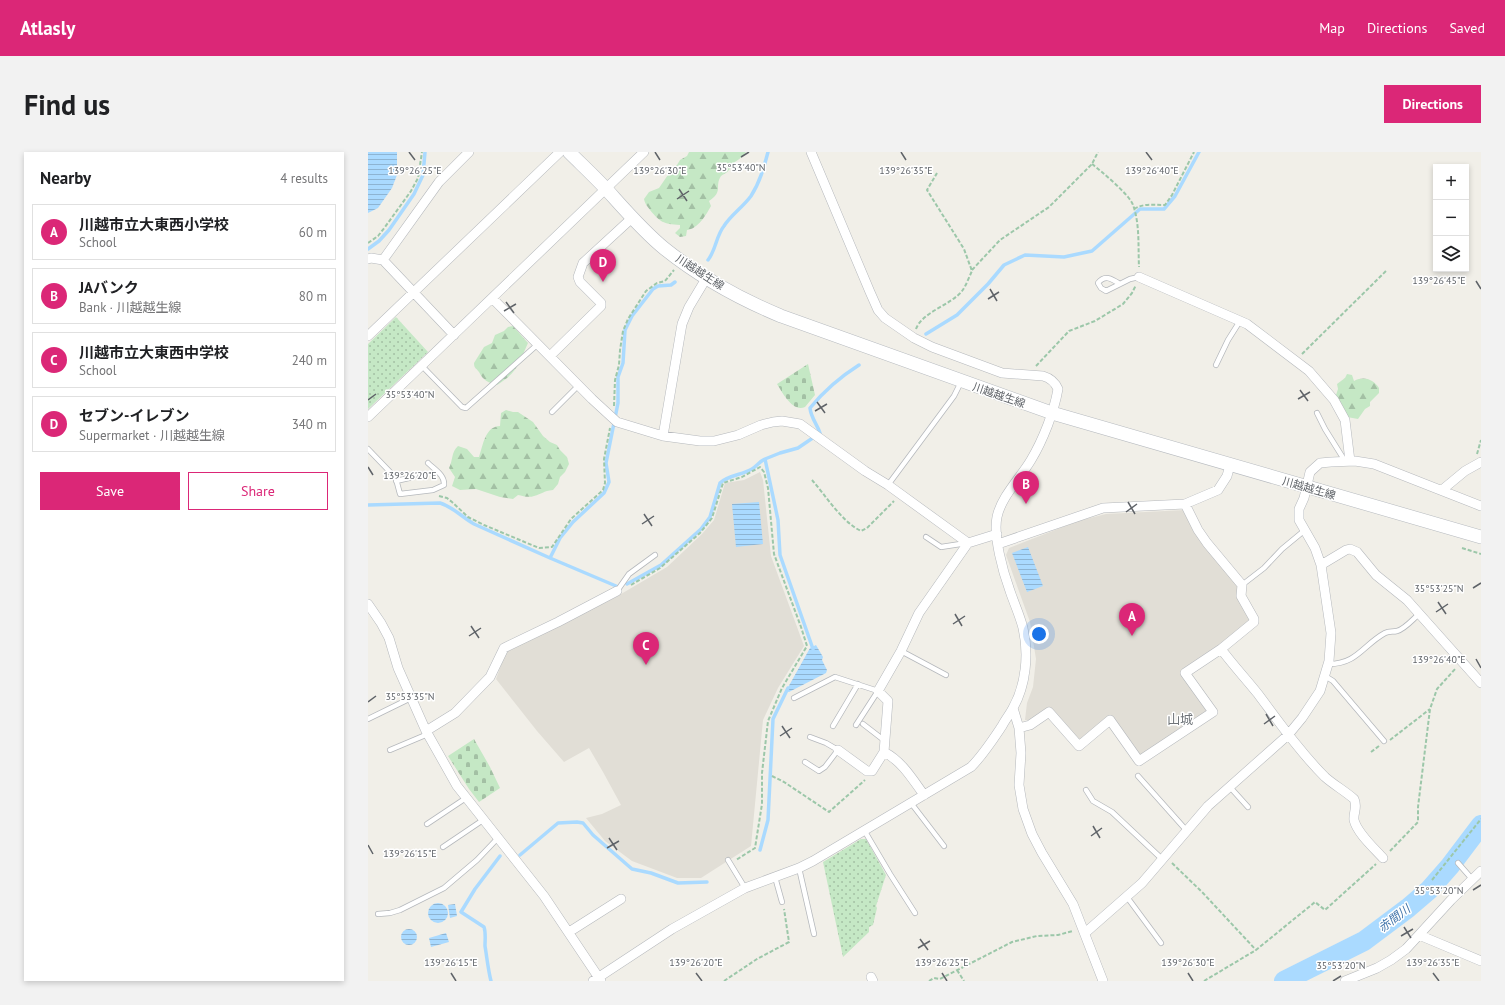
<!DOCTYPE html>
<html lang="en">
<head>
<meta charset="utf-8">
<style>
	body { margin:0; font-family:"PT Sans","Noto Sans JP",sans-serif; background:#f2f2f2; color:#202124 }
	.controls { position:absolute; right:12px; top:12px; display:grid; overflow:hidden; border-radius:0px; box-shadow:0 2px 6px #0003 }
	.controls button { width:36px; height:36px; display:grid; place-items:center; padding:0; border:0; border-bottom:1px solid #e0e0e0; background:#fff; color:#202124; font:20px sans-serif }
	.you { position:absolute; left:671px; top:482px; width:14px; height:14px; margin:-10px; border:3px solid #fff; border-radius:50%; background:#1a73e8; box-shadow:0 0 0 6px #1a73e833 }
	.badge { display:grid; place-items:center; width:26px; height:26px; border-radius:50%; background:#db2777; color:#fff; font-size:13px; font-weight:700 }
	.pin { position:absolute; translate:-50% -33px; filter:drop-shadow(0 1px 2px #0008) }
	.pin::after { content:''; position:absolute; top:21px; width:14px; height:12px; background:inherit; clip-path:polygon(0 0,100% 0,50% 100%) }
	.list { margin:0; padding:0; list-style:none }
	h2 { display:flex; justify-content:space-between; align-items:center; height:52px; margin:0; padding:0 16px; font-size:17px }
	h2 small { font-size:13px; font-weight:400; color:#757577 }
	.list li { display:grid; grid-template-columns:26px 1fr auto; gap:12px; align-items:center; box-sizing:border-box; height:56px; margin:0 8px 8px; padding:0 8px; border:1px solid #e0e0e0; border-radius:0px }
	.list b { display:block; font-size:15px; white-space:nowrap }
	.list p { margin:0; font-size:13px; white-space:nowrap; color:#757577 }
	.list em { font-size:13px; font-style:normal; color:#757577 }
	.actions { display:flex; gap:8px; padding:12px 16px }
	.actions a { flex:1; padding:9px 0; border:1px solid #db2777; border-radius:0px; text-align:center; font-size:14px; color:#db2777 }
	.actions .main { background:#db2777; color:#fff }
	.icon { flex:none; width:22px; height:22px; fill:none; stroke:currentColor; stroke-width:2; stroke-linecap:round; stroke-linejoin:round }
	.map { position:relative; flex:none; width:1113px; height:829px; overflow:hidden; border-radius:0px }
	header { display:flex; align-items:center; gap:24px; box-sizing:border-box; height:56px; padding:0 20px; background:#db2777; color:#fff }
	header strong { font-size:19px }
	nav { display:flex; gap:22px; margin-inline-start:auto; font-size:14px }
	.intro { display:flex; align-items:center; justify-content:space-between; box-sizing:border-box; height:96px; padding:0 24px }
	h1 { margin:0; font-size:28px }
	.button { padding:10px 18px; border-radius:0px; background:#db2777; color:#fff; font-size:14px; font-weight:700 }
	main { display:flex; gap:24px; padding:0 24px }
	aside { flex:1; background:#fff; border-radius:0px; box-shadow:0 2px 6px #0003 }
	.map>svg:first-child { display:block }
	.education { fill:#e1ded6 }
	.grass { fill:url(#grass-dots) }
	.forest { fill:url(#forest-firs) }
	.cemetery { fill:url(#cemetery-stones) }
	.water { fill:url(#water-rules) }
	.lines { fill:none; stroke-linecap:round; stroke-linejoin:round }
	.stream { stroke:#aadaff; stroke-width:3.5 }
	.river { stroke:#aadaff; stroke-width:20 }
	.lane-casing { stroke:#b5b8bc; stroke-width:6 }
	.street-casing { stroke:#b5b8bc; stroke-width:10 }
	.secondary-casing { stroke:#b6babf; stroke-width:14 }
	.path { stroke:#9cc7a9; stroke-width:2; stroke-dasharray:4 2; stroke-linecap:butt }
	.lane { stroke:#fff; stroke-width:4.5 }
	.street { stroke:#fff; stroke-width:9 }
	.secondary { stroke:#fff; stroke-width:13 }
	.ticks { fill:none; stroke:#5f6368; stroke-width:1.5 }
	.labels { text-anchor:middle; dominant-baseline:central; stroke-width:3; stroke-linejoin:round; paint-order:stroke }
	.street-label { font-size:11px; fill:#5f6368; stroke:#fff }
	.water-label { font-size:12px; font-style:italic; fill:#4174aa; stroke:#fff }
	.quarter-label { font-size:13px; fill:#70757a; stroke:#fff }
	.ticks-label { font-size:10px; text-anchor:middle; fill:#5f6368; stroke:#fff; stroke-width:3; stroke-linejoin:round; paint-order:stroke }
</style>
</head>
<body>
<header>
<strong>Atlasly</strong>
<nav><a>Map</a><a>Directions</a><a>Saved</a></nav>
</header>
<div class="intro"><h1>Find us</h1><a class="button">Directions</a></div>
<main>
<aside>
<h2>Nearby<small>4 results</small></h2>
<ul class="list">
<li><span class="badge">A</span><div><b>川越市立大東西小学校</b><p>School</p></div><em>60 m</em></li>
<li><span class="badge">B</span><div><b>JAバンク</b><p>Bank · 川越越生線</p></div><em>80 m</em></li>
<li><span class="badge">C</span><div><b>川越市立大東西中学校</b><p>School</p></div><em>240 m</em></li>
<li><span class="badge">D</span><div><b>セブン-イレブン</b><p>Supermarket · 川越越生線</p></div><em>340 m</em></li>
</ul>
<div class="actions"><a class="main">Save</a><a>Share</a></div>
</aside>
<div class="map">
<svg width="1113" height="829" viewBox="0 0 1113 829">
	<defs>
		<pattern id="grass-dots" width="8" height="8" patternUnits="userSpaceOnUse"><rect width="8" height="8" fill="#c5e8c5"/><path d="M2 2h.1M6 6h.1" fill="none" stroke="#a3c0a4" stroke-width="1.8" stroke-linecap="round"/></pattern>
		<pattern id="forest-firs" width="22" height="20" patternUnits="userSpaceOnUse"><rect width="22" height="20" fill="#c5e8c5"/><path d="M5 1l3.5 6h-7zM16 11l3.5 6h-7z" fill="#a3c0a4"/></pattern>
		<pattern id="cemetery-stones" width="16" height="16" patternUnits="userSpaceOnUse"><rect width="16" height="16" fill="#c5e8c5"/><path d="M2 7V4a2 2 0 0 1 4 0v3zM10 15v-3a2 2 0 0 1 4 0v3z" fill="#a3c0a4"/></pattern>
		<pattern id="water-rules" width="6" height="5" patternUnits="userSpaceOnUse"><rect width="6" height="5" fill="#aadaff"/><path d="M0 2.5h6" fill="none" stroke="#8eb4d2"/></pattern>
	</defs>
	<rect width="100%" height="100%" fill="#f1efe8"/>
	<path class="education" d="M392 320 395 328 403 404 436 494 410 536 395 568 383 694 333 726H309L264 709 237 689 218 666 234 662 253 653 235 620 221 596 196 610 169 579 128 527 138 500 248 445 299 415 334 382 346 368 357 331 376 328Z
		M817 358 870 434 882 464 881 469 847 498 814 519 839 556 838 561 772 604 743 565 712 590 682 556 663 568H657L659 551 665 535 668 507 662 470 638 403 641 396 710 369 738 362Z"/>
	<path class="grass" d="M28 165 60 200 0 257V192Z
		M493 687H498L518 723 508 754 509 756 505 773 501 775V780L475 805 455 710Z"/>
	<path class="forest" d="M321 0H378C374 7 368 8 364 13 363 15 362 17 361 18 359 21 355 22 353 24 346 35 356 39 341 49L343 54C338 63 330 77 319 78L318 84 312 85 307 81 312 76V73C295 72 292 70 282 58 279 54 277 52 276 47L281 40 291 36 304 17 309 13 312 8 319 4Z
		M145 174 160 191C151 211 149 221 129 233 120 231 115 228 111 220 108 216 106 216 106 211L116 195 124 191 127 183 136 179 140 175Z
		M979 222 984 223 986 229C996 224 1005 227 1011 236V241L1002 250V254L997 257 990 267 979 265 967 246 970 237 969 232 977 226Z
		M138 258 145 260H150L165 270 175 284 182 290 189 293 192 298 199 305 201 312 197 320 192 325 190 332 185 338C175 339 174 342 166 344 161 346 155 344 150 343L145 347 132 345 108 337 92 338 84 334 87 325 81 316C85 309 83 300 90 294L99 297 106 305H111C115 294 117 274 132 274L133 261Z"/>
	<path class="cemetery" d="M440 212 447 243 437 255C425 261 414 240 409 232Z
		M106 587 122 615 132 636 111 650 101 637 80 604Z"/>
	<path class="water" d="M0 0H29V23L24 36 10 56 0 61Z
		M391 350 395 392 368 395 364 352Z
		M660 395 675 434 659 440 644 401Z
		M448 493 455 505 454 508 459 518 458 521 421 540 418 539 442 496Z
		M60 761a10 10 0 1 1 20 0a10 10 0 1 1-20 0Z
		M87 752 89 764 82 766 80 753Z
		M33 785a8 8 0 1 1 16 0a8 8 0 1 1-16 0Z
		M78 781 81 790 63 795 61 786Z"/>
	<g class="lines">
		<path class="stream" d="M0 97 11 89 21 78 46 42 55 23 57 0
			M340 108C348 98 348 84 356 74 363 63 375 55 383 44 392 30 396 15 400 0
			M558 182 589 163 620 132 636 113 657 103 696 105 724 99 772 57H796L807 44 831 0
			M0 353 72 351C85 355 94 365 106 372L182 406 192 386 205 370 236 341 241 330 238 311 250 251V225L255 211 257 178 264 164 285 137 290 134 303 133 307 130
			M182 406 248 434
			M259 432 293 413 333 377 342 365 352 331C360 323 374 323 384 317 389 314 392 309 397 307
			M445 497 412 403 410 368 397 307 412 301 430 296 452 281C449 272 443 266 442 256 456 239 472 225 491 213
			M392 698 400 668 405 567 420 536
			M152 703 190 671 209 670 215 671 225 683 264 717 283 721 310 731 339 730
			M123 829C120 817 119 806 117 794 117 787 118 781 116 775L93 760 107 737 132 704"/>
		<path class="river" d="M916 829 996 789 1040 756 1061 738 1082 714 1113 673"/>
		<g class="lane-casing">
			<path id="lane" d="M752 132C744 127 737 122 730 131L733 136 738 139 762 127 771 125
				M848 213 860 188 872 169
				M54 214 94 255 98 256 170 192
				M184 260 211 233
				M949 261 957 277 977 309
				M0 297 25 323 28 327 32 342 65 338 76 333C77 323 66 317 60 311
				M28 329 41 326 47 323
				M520 333 586 244 593 230
				M558 385 573 395 599 391
				M874 433 896 416 914 397 937 378
				M249 439 261 422 287 403
				M533 499 578 523
				M961 512C989 512 995 493 1017 481 1021 479 1025 480 1029 479 1037 477 1045 467 1051 462
				M957 524 965 529 1016 589
				M426 546 467 525 510 539 488 573
				M0 567 43 546
				M495 572 517 589
				M465 574 490 532
				M22 598 60 582
				M437 610 451 619 457 615 470 598 458 591 442 585
				M770 624 819 679
				M861 634 880 655
				M718 638 725 649 744 660 794 707
				M543 651 576 694
				M59 672 98 646
				M496 678 522 722 547 761
				M75 695 115 668
				M360 708 377 736
				M1090 711 1104 727
				M431 716 446 782
				M407 725 414 750
				M759 745 793 791
				M10 762 22 761 32 758 76 736 109 708 129 687"/>
		</g>
		<g class="street-casing">
			<path id="street" d="M0 107 3 106 15 108 86 183
				M15 108 71 30 101 0
				M771 125 879 172 941 219 966 248 977 268 982 309
				M124 146 224 247 249 270 295 284 332 289H346L370 283 393 273 405 270 414 269 432 272 497 319 520 333 600 391
				M0 184 192 0
				M182 204 233 154V151L212 130 210 125 215 111 264 66
				M0 265 276 0
				M295 284 314 172 321 155 339 125
				M1074 338 1097 319 1113 310
				M817 352 830 378 839 391 874 433 873 444 886 467V470L853 497C865 513 878 527 890 542 911 570 932 600 957 625 966 633 977 639 986 647 990 655 985 661 986 668 989 681 1006 696 1015 706
				M630 392 735 356 817 352 850 338 859 324 862 313
				M953 413 978 398 982 397 989 400 1008 423 1039 448 1113 531
				M0 452 13 471 21 486 30 516 58 579 89 634 176 744 233 829
				M645 556 651 576 653 601 651 633 655 657 664 682 674 701 705 752 735 829
				M651 576 662 573 681 560 711 594 742 568 771 609 845 560 817 521 853 497
				M58 579 87 561 122 525 136 496 190 470 249 439
				M470 598 499 619H504L516 600 520 549 510 539 533 499 551 461 600 391 629 382
				M516 600C534 609 545 628 556 643
				M201 780 253 747
				M717 781 774 731 840 654 920 583 934 566 952 539 961 509 963 481 953 413 947 396 931 368V357L936 346 942 320 952 311 963 310 987 309 1006 312 1113 354
				M1051 783 1113 809
				M503 825 505 829
				M225 829 304 777 377 736 431 716 445 709 603 615C615 603 624 589 634 574 637 568 642 562 645 556 658 533 661 502 655 476 652 464 646 451 642 439 635 420 625 384 629 365 633 345 653 325 663 308 675 288 686 260 690 237 687 230 682 226 675 224L634 221 564 195 546 186 517 166 510 158 502 140 443 0
				M977 829 1009 816 1023 808 1038 797 1083 748 1113 719"/>
		</g>
		<g class="secondary-casing">
			<path id="secondary" d="M201 0C214 13 227 25 240 39 258 59 276 80 297 97 332 125 372 147 413 164L684 261 1113 385"/>
		</g>
		<path class="path" d="M724 12C733 19 762 43 765 53 772 72 770 95 771 115
			M766 57C776 51 785 53 797 53L804 43 826 0
			M0 91 10 84 17 75 43 39 50 26 54 0
			M604 118 632 88 681 55 724 12 730 0
			M548 177C554 160 583 153 594 139 598 134 601 125 604 119L596 97 559 38 569 21
			M934 202 1019 118
			M668 214 701 179 727 169 755 152 764 141 768 133
			M246 254 247 228 251 213 252 198 255 179 260 167 278 139 289 131 297 129 306 118
			M1109 302 1113 288
			M444 328C458 344 474 370 493 379L499 376 526 349
			M71 344 79 346 84 350 100 365 116 373 171 396 184 395 203 367 235 338 237 331 236 307 242 276
			M1094 396 1113 402
			M263 433 292 416 332 381 344 366 355 331 374 325 392 315 396 320 400 336 406 402 433 475 439 494 414 536 400 569 394 621V652L387 696 368 708
			M1022 588 1062 557
			M1003 600 1011 594
			M404 624 416 630 461 660 497 628
			M1022 699 1050 670V655L1062 557 1069 537 1088 516
			M804 711 835 741 888 798
			M1064 728 1113 667
			M589 818 596 829
			M356 829 389 807 421 790 416 757
			M561 829 566 826 572 827 644 790 669 784 690 783 705 779
			M836 829 888 798 947 750 957 758 1008 712"/>
		<use href="#lane" class="lane"/>
		<use href="#street" class="street"/>
		<use href="#secondary" class="secondary"/>
	</g>
	<path class="ticks" d="M41 0 47 8M287 0 292 8M533 0 538 8M778 0 784 8M373 5 381 0M311 37 319 49M309 47 321 39M1108 129 1113 137M622 137 629 149M620 147 631 140M138 150 146 161M136 159 148 152M932 238 940 249M930 247 942 240M0 248 8 242M449 250 457 261M447 259 459 252M0 315 5 323M760 350 767 362M758 360 769 352M276 362 284 374M274 372 286 364M1105 436 1113 431M1070 450 1078 462M1068 460 1080 452M587 462 594 474M585 472 597 464M103 474 111 486M101 484 113 476M1108 507 1113 516M0 550 8 544M898 562 905 574M896 572 907 564M414 574 422 586M412 584 424 576M725 674 732 686M723 684 734 676M241 686 249 698M0 693 5 702M239 696 251 689M1105 738 1113 733M1036 775 1043 786M1033 784 1045 777M552 787 560 798M550 796 562 789M83 821 88 829M328 821 334 829M574 821 579 829M820 821 825 829M1065 821 1071 829M965 829 973 824"/>
	<g class="labels">
		<g class="street-label">
			<text transform="translate(332 120) rotate(33)">川越越生線</text>
			<text transform="translate(631 243) rotate(19)">川越越生線</text>
			<text transform="translate(941 336) rotate(16)">川越越生線</text>
		</g>
		<g class="water-label">
			<text transform="translate(1026 766) rotate(-37)">赤間川</text>
		</g>
		<g class="quarter-label">
			<text x="812" y="567">山城</text>
		</g>
	</g>
	<g class="ticks-label">
		<text x="373" y="19">35°53'40"N</text>
		<text x="47" y="22">139°26'25"E</text>
		<text x="292" y="22">139°26'30"E</text>
		<text x="538" y="22">139°26'35"E</text>
		<text x="784" y="22">139°26'40"E</text>
		<text x="1071" y="132">139°26'45"E</text>
		<text x="42" y="246">35°53'40"N</text>
		<text x="42" y="327">139°26'20"E</text>
		<text x="1071" y="440">35°53'25"N</text>
		<text x="1071" y="511">139°26'40"E</text>
		<text x="42" y="548">35°53'35"N</text>
		<text x="42" y="705">139°26'15"E</text>
		<text x="1071" y="742">35°53'20"N</text>
		<text x="83" y="814">139°26'15"E</text>
		<text x="328" y="814">139°26'20"E</text>
		<text x="574" y="814">139°26'25"E</text>
		<text x="820" y="814">139°26'30"E</text>
		<text x="1065" y="814">139°26'35"E</text>
		<text x="973" y="817">35°53'20"N</text>
	</g>
</svg>
<div class="controls">
<button>+</button>
<button>−</button>
<button><svg class="icon" aria-label="layers" viewBox="0 0 24 24"><path d="M12 4l9 5-9 5-9-5zM3 14l9 5 9-5"/></svg></button>
</div>
<div class="you"></div>
<div class="pin badge" style="left:764px;top:484px">A</div>
<div class="pin badge" style="left:658px;top:352px">B</div>
<div class="pin badge" style="left:278px;top:513px">C</div>
<div class="pin badge" style="left:235px;top:130px">D</div>
</div>
</main>
</body>
</html>
